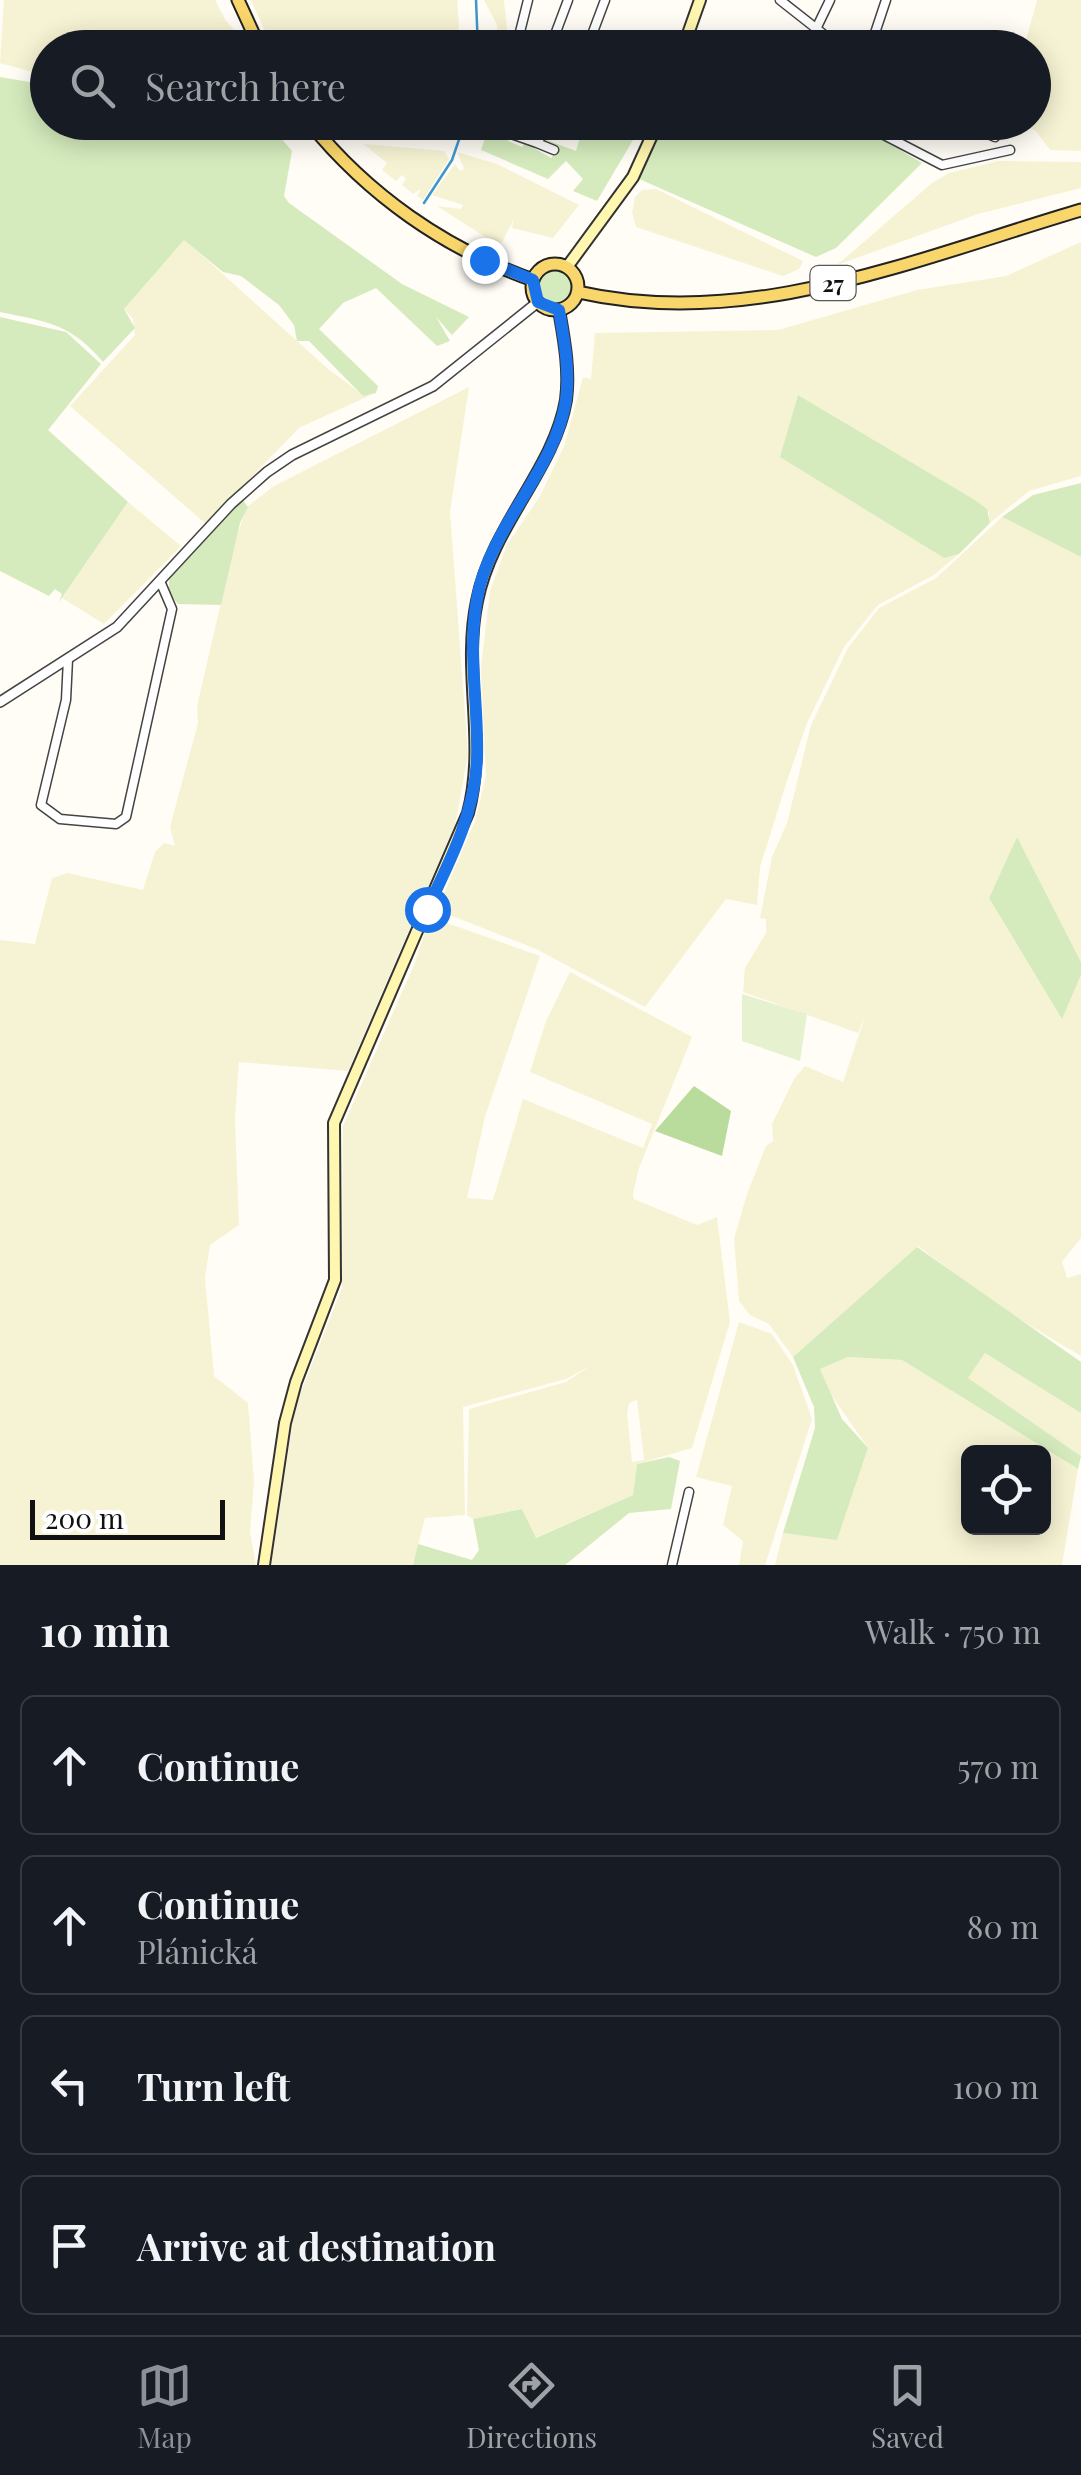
<!DOCTYPE html>
<html lang="en">
<head>
<meta charset="utf-8">
<style>
	body { margin:0; font-family:"Playfair Display",serif; background:#242831; color:#f1f3f6 }
	.controls { position:absolute; right:30px; bottom:30px; display:grid; overflow:hidden; border-radius:15px; box-shadow:0 5px 25px #0003 }
	.controls button { width:90px; height:90px; display:grid; place-items:center; padding:0; border:0; border-bottom:2px solid #363941; background:#171b24; color:#f1f3f6; font:50px sans-serif }
	.scale { position:absolute; left:30px; bottom:25px; width:195px; box-sizing:border-box; padding-left:10px; border:5px solid #111; border-top:0; font-size:28px; line-height:35px; white-space:nowrap; color:#111; -webkit-text-stroke:8px #fff; paint-order:stroke }
	.stop { position:absolute; width:30px; height:30px; margin:-22px; border:8px solid #1a73e8; border-radius:50%; background:#fff }
	.stop.end { background:#1a73e8; border-color:#fff; box-shadow:0 2px 10px #0008 }
	.list { margin:0; padding:0; list-style:none }
	h2 { display:flex; justify-content:space-between; align-items:center; height:130px; margin:0; padding:0 40px; font-size:42px }
	h2 small { font-size:32px; font-weight:400; color:#9ea1a6 }
	.list li { display:grid; grid-template-columns:65px 1fr auto; gap:30px; align-items:center; box-sizing:border-box; height:140px; margin:0 20px 20px; padding:0 20px; border:2px solid #363941; border-radius:15px }
	.list b { display:block; font-size:38px; white-space:nowrap }
	.list p { margin:0; font-size:32px; white-space:nowrap; color:#9ea1a6 }
	.list em { font-size:32px; font-style:normal; color:#9ea1a6 }
	.icon { flex:none; width:55px; height:55px; fill:none; stroke:currentColor; stroke-width:2; stroke-linecap:round; stroke-linejoin:round }
	.map { position:relative; flex:none; width:1081px; height:1565px; overflow:hidden }
	.search { position:absolute; background:#171b24; box-shadow:0 5px 25px #0003; left:30px; right:30px; top:30px; height:110px; display:flex; align-items:center; gap:25px; box-sizing:border-box; padding:0 35px; border-radius:55px; color:#9ea1a6; font-size:38px }
	.sheet { height:770px; background:#171b24 }
	nav { display:flex; justify-content:space-around; align-items:center; box-sizing:border-box; height:140px; border-top:2px solid #363941; background:#171b24; font-size:28px; color:#9ea1a6 }
	nav a { display:grid; justify-items:center; gap:5px }
	nav .on { color:#8c9099 }
	.map>svg:first-child { display:block }
	.farmland { fill:#f6f3d4; fill-rule:evenodd }
	.green { fill:#d5ebbd }
	.forest { fill:#b9dc9c }
	.pitch { fill:#e6f2cf }
	.lines { fill:none; stroke-linecap:round; stroke-linejoin:round }
	.stream { stroke:#3f96cf; stroke-width:2.5 }
	.minor-casing { stroke:#444; stroke-width:11 }
	.tertiary-casing { stroke:#444; stroke-width:12 }
	.secondary-casing { stroke:#333; stroke-width:14 }
	.primary-casing { stroke:#222; stroke-width:15 }
	.minor { stroke:#fff; stroke-width:8 }
	.tertiary { stroke:#fff; stroke-width:9 }
	.secondary { stroke:#fff6b0; stroke-width:10 }
	.primary { stroke:#f9d66b; stroke-width:11 }
	.route { stroke:#1a73e8; stroke-width:12 }
	.labels { text-anchor:middle; dominant-baseline:central; stroke-width:10; stroke-linejoin:round; paint-order:stroke }
	.shield { fill:#fff; stroke:#585858; stroke-width:2.5 }
	.shield-label { font-size:22px; font-weight:bold; fill:#111 }
</style>
</head>
<body>
<div class="map">
<svg width="1081" height="1565" viewBox="0 0 1081 1565">
	<rect width="100%" height="100%" fill="#fffdf5"/>
	<path class="farmland" d="M4 0H215L226 21 245 42 243 48H48L47 76 0 63Z
		M251 0H457L459 27 453 47H272Z
		M484 0H504L509 47H498L497 25Z
		M1037 0H1081V151L1050 150 1035 130 1016 123 1034 122V48L1024 47Z
		M332 123H439L434 133 423 135 377 133Z
		M363 144 444 151 449 159 423 200 417 196 421 189 413 194 402 185 406 179 402 175 396 181 382 170 387 163Z
		M457 152 497 164 579 205 553 238 512 228 514 219 502 242 496 244 437 206 461 209 463 205 432 195 455 164 460 171 464 169Z
		M999 161 1081 162V188L978 214 837 265 932 183 949 173Z
		M656 189 803 261 799 269 783 276 636 227 632 213 635 197 642 190Z
		M184 239 327 368 363 395 373 394 299 428 206 524 70 406 135 335 133 319 124 309Z
		M1081 242V476L1029 491 990 523 989 513 975 500 798 395 781 457 944 558 959 554 934 575 878 605 844 647 807 723 787 781 760 867 757 905 726 899 645 1007 536 949 437 910 475 821 486 776 481 667 490 591 507 545 540 496 565 444 583 377 591 379 595 333 778 330 917 290 1006 276Z
		M469 387 450 512 468 755 455 825 348 1071 239 1062 235 1118 239 1225 210 1245 205 1278 214 1376 248 1403 254 1481 250 1532 256 1565H0V940L35 944 52 878 68 873 143 890 155 852 164 843 175 846 170 827 198 723 197 706 236 538 247 507 274 486Z
		M128 502 181 546 104 624 62 598Z
		M1002 517 1081 557V962L1017 838 989 898 1062 1018 1081 975V1238L1062 1262 1067 1278 1081 1274V1356L999 1307 918 1246 793 1357 769 1324 750 1315 739 1301 734 1239 747 1194 766 1146 773 1141 772 1124 794 1079 805 1066 843 1082 865 1016 858 1033 743 992 745 968 766 933V919L760 918 772 857 787 823 811 725 848 648 879 608 936 578Z
		M430 917 540 956 485 1117 467 1198 493 1200 523 1099 643 1148 652 1124 530 1072 546 1021 570 972 692 1037 639 1168 633 1194 634 1199 697 1225 717 1217 730 1322 692 1448 637 1464 633 1495 535 1538 522 1509 473 1519 467 1515 469 1409 566 1382 590 1366 566 1379 463 1407 465 1515 425 1518 413 1565H271L295 1407 342 1288 343 1126 414 965ZM637 1400 644 1460 632 1462 627 1414 629 1403Z
		M739 1322 772 1334 793 1365 812 1419 765 1565H739L743 1541 723 1525 732 1486 696 1477Z
		M985 1353 1081 1413V1456L967 1378Z
		M848 1357 902 1360 1078 1469 1062 1565H775L783 1533 837 1539 868 1448 830 1393 820 1369ZM968 1452H1044V1528H968Z"/>
	<path class="green" d="M0 77 47 85 48 122H246L273 129 292 151 284 196 289 203 402 284 469 317 452 335 436 317 450 341 437 346 376 288 343 303 319 329 378 386 376 393 363 396 309 341H297L294 325 279 305 241 276 223 272 184 240 124 309 135 328 103 362C70 323 48 322 0 312Z
		M490 123 492 135 505 140 507 136 508 141 522 147 525 143 551 158 554 154 544 139 576 151 581 134 568 130 569 126 584 131 586 123H643L597 201 573 191 583 179 566 161 548 179 481 150Z
		M662 123H854L922 163 836 248 816 257 637 178Z
		M537 287a18 18 0 1 1 36 0a18 18 0 1 1-36 0Z
		M0 317 66 332 101 364 48 430 128 502 59 602 62 594 55 589 49 596 0 571Z
		M798 395 975 500 987 509 990 523 959 554 944 558 780 457Z
		M1081 483V557L1002 517 1033 495Z
		M241 498 248 507 240 523 221 605 178 604 169 593V578Z
		M1017 837 1081 962V975L1062 1019 989 898Z
		M917 1247 1081 1362V1413L985 1353 968 1378 1081 1456 1078 1469 902 1360 848 1357 820 1369 842 1419 868 1448 837 1540 783 1533 815 1428 814 1407 793 1357Z
		M669 1457 680 1461 671 1509 629 1513 565 1565H413L418 1544 472 1560 479 1550 473 1519 522 1509 536 1538 633 1495 637 1464Z"/>
	<path class="forest" d="M694 1086 731 1111 722 1156 655 1131Z"/>
	<path class="pitch" d="M742 994 807 1014 800 1061 742 1041Z"/>
	<g class="lines">
		<path class="stream" d="M476 0 478 48
			M424 203 452 160 465 122"/>
		<g class="minor-casing">
			<path id="minor" d="M780 0 841 48
				M816 29 830 0
				M686 39 699 48
				M516 48 528 0
				M550 48 568 0
				M587 48 605 0
				M870 48 886 0
				M496 122 494 128 537 143
				M550 122 537 143 554 150
				M859 122 942 165 1010 150
				M961 122 995 137
				M68 659 66 700 41 805 60 819 116 824 126 817 172 609 160 581
				M672 1565 689 1492"/>
		</g>
		<g class="tertiary-casing">
			<path id="tertiary" d="M0 702 117 627 231 504 267 472 292 455 433 386 538 302"/>
		</g>
		<g class="secondary-casing">
			<path id="secondary" d="M683 48 700 0
				M567 267 633 177 658 122
				M264 1565 285 1423 296 1382 335 1280 334 1123 468 813C487 742 462 672 477 601 492 525 554 470 566 400 570 370 564 339 559 310"/>
		</g>
		<g class="primary-casing">
			<path id="primary" d="M238 0 260 48
				M309 122C368 195 445 249 533 280
				M532 287a23 23 0 1 1 46 0a23 23 0 1 1-46 0Z
				M578 292C750 331 918 258 1081 210"/>
		</g>
		<use href="#minor" class="minor"/>
		<use href="#tertiary" class="tertiary"/>
		<use href="#secondary" class="secondary"/>
		<use href="#primary" class="primary"/>
	</g>
	<g class="lines">
		<path class="route" d="M427 909C450 861 475 813 477 759 479 699 465 645 480 585 498 519 555 468 566 400 570 370 564 339 559 310L538 302 533 280 484 260"/>
	</g>
	<g class="labels">
		<rect class="shield" x="810.5" y="266" width="45" height="34" rx="8"/>
		<g class="shield-label">
			<text x="833" y="283">27</text>
		</g>
	</g>
</svg>
<div class="controls">
<button><svg class="icon" aria-label="locate" viewBox="0 0 24 24"><circle cx="12" cy="12" r="6"/><path d="M12 2v4M12 18v4M2 12h4M18 12h4"/></svg></button>
</div>
<div class="scale">200 m</div>
<div class="stop" style="left:427px;top:909px"></div>
<div class="stop end" style="left:484px;top:260px"></div>
<div class="search"><svg class="icon" aria-label="search" viewBox="0 0 24 24"><circle cx="10" cy="10" r="6"/><path d="M15 15l6 6"/></svg>Search here</div>
</div>
<section class="sheet">
<h2>10 min<small>Walk · 750 m</small></h2>
<ul class="list">
<li><svg class="icon" aria-label="ahead" viewBox="0 0 24 24"><path d="M12 20V5M6 11l6-6 6 6"/></svg><div><b>Continue</b></div><em>570 m</em></li>
<li><svg class="icon" aria-label="ahead" viewBox="0 0 24 24"><path d="M12 20V5M6 11l6-6 6 6"/></svg><div><b>Continue</b><p>Plánická</p></div><em>80 m</em></li>
<li><svg class="icon" aria-label="left" viewBox="0 0 24 24"><path d="M17 20v-9H6M10 6l-5 5 5 5"/></svg><div><b>Turn left</b></div><em>100 m</em></li>
<li><svg class="icon" aria-label="arrive" viewBox="0 0 24 24"><path d="M6 21V4h12l-3 4 3 4H6"/></svg><div><b>Arrive at destination</b></div></li>
</ul>
</section>
<nav>
<a class="on"><svg class="icon" aria-label="map" viewBox="0 0 24 24"><path d="M3 6l6-2 6 2 6-2v14l-6 2-6-2-6 2zM9 4v14M15 6v14"/></svg>Map</a>
<a><svg class="icon" aria-label="directions" viewBox="0 0 24 24"><path d="M12 3l9 9-9 9-9-9zM9 14v-3h6M13 9l2 2-2 2"/></svg>Directions</a>
<a><svg class="icon" aria-label="saved" viewBox="0 0 24 24"><path d="M7 4h10v16l-5-4-5 4z"/></svg>Saved</a>
</nav>
</body>
</html>
